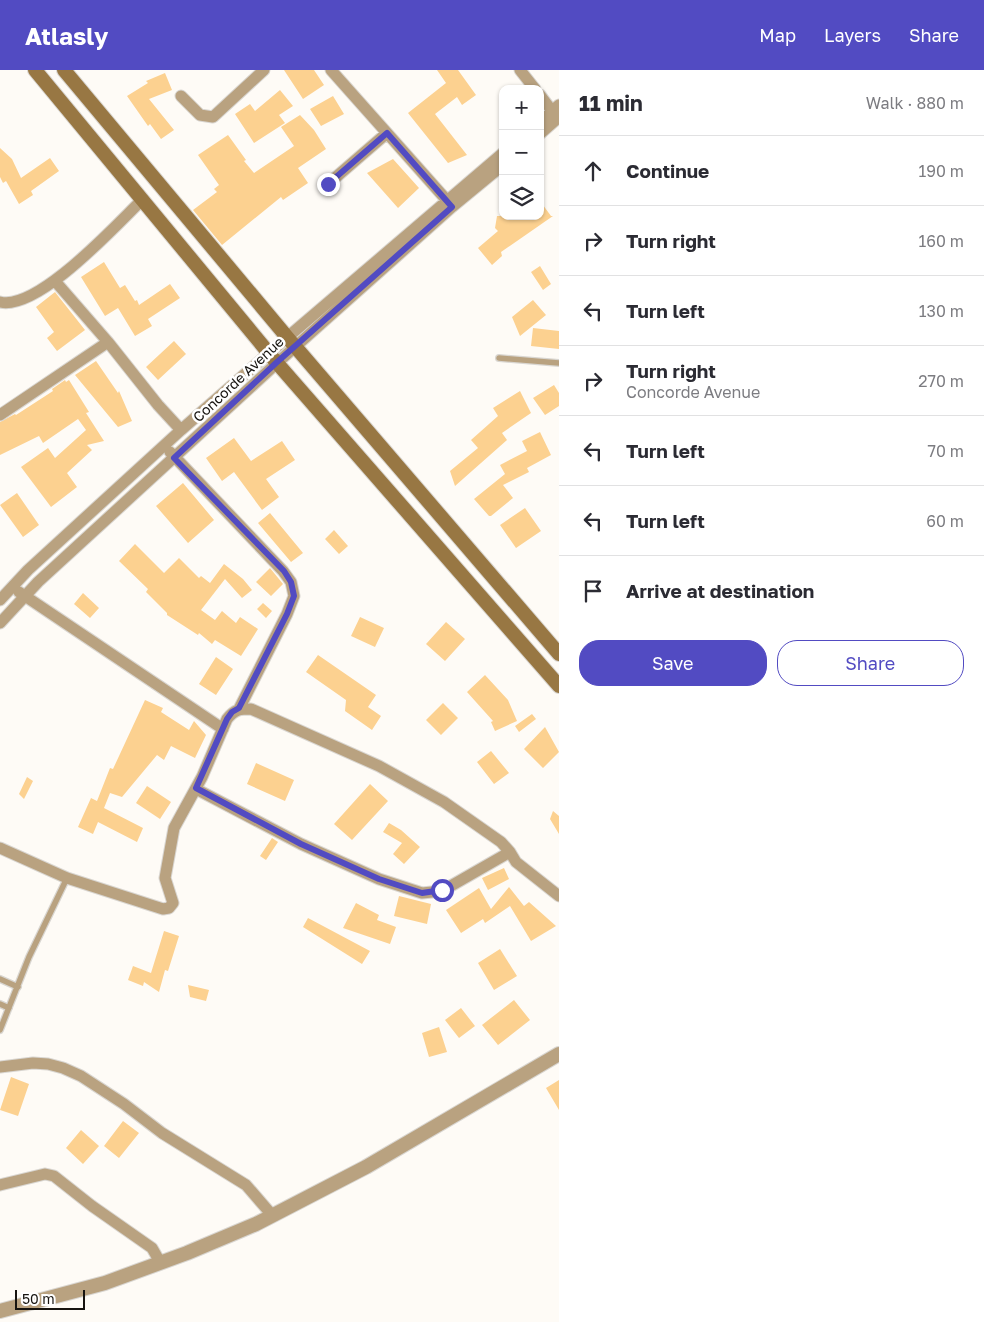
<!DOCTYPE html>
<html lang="en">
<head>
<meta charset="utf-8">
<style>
	body { margin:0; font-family:"Golos Text",sans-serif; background:#f2f2f3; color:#2b2b33 }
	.controls { position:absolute; right:15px; top:15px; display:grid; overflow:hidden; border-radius:10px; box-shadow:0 1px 4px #0004 }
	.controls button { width:45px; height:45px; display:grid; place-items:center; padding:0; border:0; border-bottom:1px solid #e1e1e2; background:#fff; color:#2b2b33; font:25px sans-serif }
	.scale { position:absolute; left:15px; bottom:12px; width:70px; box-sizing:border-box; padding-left:5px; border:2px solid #171410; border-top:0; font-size:14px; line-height:18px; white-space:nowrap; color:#171410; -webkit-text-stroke:4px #fff; paint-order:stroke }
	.stop { position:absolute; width:15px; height:15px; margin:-11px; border:4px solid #524bc2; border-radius:50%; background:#fff }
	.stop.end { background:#524bc2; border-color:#fff; box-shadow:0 1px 5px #0008 }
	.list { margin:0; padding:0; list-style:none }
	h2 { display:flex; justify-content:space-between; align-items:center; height:65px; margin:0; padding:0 20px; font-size:21px }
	h2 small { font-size:16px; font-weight:400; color:#7c7c81 }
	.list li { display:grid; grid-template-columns:32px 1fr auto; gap:15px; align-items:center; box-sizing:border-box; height:70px; padding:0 20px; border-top:1px solid #e1e1e2 }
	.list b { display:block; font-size:19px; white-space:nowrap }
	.list p { margin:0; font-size:16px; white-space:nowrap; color:#7c7c81 }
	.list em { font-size:16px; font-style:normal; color:#7c7c81 }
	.actions { display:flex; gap:10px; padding:15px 20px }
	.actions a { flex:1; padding:11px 0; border:1px solid #524bc2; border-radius:20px; text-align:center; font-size:18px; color:#524bc2 }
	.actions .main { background:#524bc2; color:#fff }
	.icon { flex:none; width:28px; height:28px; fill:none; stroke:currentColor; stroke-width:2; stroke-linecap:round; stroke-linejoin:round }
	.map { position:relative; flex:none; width:559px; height:1252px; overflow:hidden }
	header { display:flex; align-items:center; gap:30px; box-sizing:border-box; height:70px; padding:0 25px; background:#524bc2; color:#fff }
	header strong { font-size:24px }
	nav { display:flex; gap:28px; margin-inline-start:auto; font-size:18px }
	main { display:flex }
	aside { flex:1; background:#fff }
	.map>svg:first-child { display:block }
	.building { fill:#fcd190 }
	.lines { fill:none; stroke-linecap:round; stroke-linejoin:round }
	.service-casing { stroke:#d9d6d1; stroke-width:8 }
	.minor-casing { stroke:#d9d6d1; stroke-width:13 }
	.tertiary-casing { stroke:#d9d6d1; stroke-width:16 }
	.secondary-casing { stroke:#d9d6d1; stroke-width:16 }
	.service { stroke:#b9a280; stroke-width:5.5 }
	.minor { stroke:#b9a280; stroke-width:11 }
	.tertiary { stroke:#b9a280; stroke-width:14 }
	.secondary { stroke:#987743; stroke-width:14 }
	.route { stroke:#524bc2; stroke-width:6 }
	.labels { text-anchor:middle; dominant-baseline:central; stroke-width:5; stroke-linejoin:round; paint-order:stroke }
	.street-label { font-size:14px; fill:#171410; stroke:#fff }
</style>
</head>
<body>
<header>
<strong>Atlasly</strong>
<nav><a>Map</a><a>Layers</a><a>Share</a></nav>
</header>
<main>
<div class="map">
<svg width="559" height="1252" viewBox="0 0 559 1252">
	<rect width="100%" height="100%" fill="#fefbf6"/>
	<path class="building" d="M284 0H314L324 15 303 29Z
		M437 0H458L476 25 462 35 457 27 435 44 467 85 448 93 408 43 446 13Z
		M165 3 172 20 149 29 174 60 161 69 150 54 148 56 127 26 148 13 146 11Z
		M280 20 293 36 279 45 285 53 254 73 235 44 250 34 255 41Z
		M333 26 344 44 321 56 310 39Z
		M300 45 314 60 326 79 298 98 308 113 283 130 281 127 222 175 193 140 217 122 214 119 219 115 198 85 228 65 246 90 244 91 254 103 294 76 281 57Z
		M0 78 12 89 21 108 50 88 59 101 31 121 33 125 19 134 6 111 3 113 0 107Z
		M393 89 419 118 398 138 367 103Z
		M540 131 551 146H553L501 182 502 186 492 195 478 178 498 161 495 158 497 146H540Z
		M104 192 120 218 125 215 135 231 137 230 139 235 170 214 180 228 148 249 152 256 135 266 118 238 105 246 81 207Z
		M540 196 551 214 543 220 531 202Z
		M55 222 85 260 57 281 47 268 54 262 36 237Z
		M533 230 546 245 520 266 512 247Z
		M533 258 559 261V279L531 276Z
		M174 271 186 284 158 310 146 297Z
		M96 291 118 323 119 321 132 351 118 357 75 305Z
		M65 310 66 312 69 310 89 342 86 343 104 371 87 375 92 380 67 403 77 417 51 437 21 397 48 378 55 388 86 360 78 349 43 373 39 366 0 385V352L15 344 16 345 53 321 52 319Z
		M554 315 559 323V336L545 345 533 328Z
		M520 321 531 343 502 363 507 370 455 416 450 401 478 378 471 370 498 346 493 338Z
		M540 362 551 385 527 398 529 402 503 415 513 428 491 446H489L474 429 505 404 500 395 527 381 522 371Z
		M234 368 251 391 282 371 295 390 266 409 279 427 262 440 234 402 222 411 206 388Z
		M183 413 214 450 188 473 156 436Z
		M17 423 39 455 23 467 0 435Z
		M525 438 541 461 516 478 500 455Z
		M270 443 303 483 291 492 258 453Z
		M334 460 348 476 339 484 325 469Z
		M135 474 164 503 179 488 199 508 201 506 210 513 224 494 243 509 252 520 242 528 225 509 201 540 215 550 222 541 236 553 240 547 258 559 241 586 215 570 212 574 199 563 198 565 167 545V543L146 522 148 519 119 491Z
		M270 498 283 514 271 526 256 512Z
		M83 523 99 538 90 548 74 534Z
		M263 533 272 541 266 548 257 539Z
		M360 547 384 558 375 577 351 566Z
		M446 552 465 569 445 591 426 574Z
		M318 585 376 625 368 637 381 646 372 660 345 641 346 630 306 602Z
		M216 587 233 599 216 625 199 614Z
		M485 605 508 630 517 651 495 661 491 652 493 651 467 622Z
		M145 630 163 638 161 642 189 660 194 651 206 665 195 688 171 676 164 690 157 685 122 727 110 723 104 738 143 758 137 772 98 752 93 764 78 757 91 728 97 731 110 698 113 699Z
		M443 633 458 648 441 665 426 650Z
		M532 644 536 649 519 662 515 656Z
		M545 657 559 682 543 698 524 679Z
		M491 681 509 703 494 714 477 692Z
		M256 693 294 710 285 731 247 714Z
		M27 707 33 711 24 729 19 724Z
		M370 714 388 731 352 770 334 754Z
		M147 716 171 732 160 749 136 733Z
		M553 741 559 746V764L550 749Z
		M389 753 401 760 420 777 404 794 393 784 402 773 383 762Z
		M272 768 278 772 266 790 260 786Z
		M504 798 509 809 488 820 482 808Z
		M509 817 524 836 529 832 556 856 531 871 510 836 485 853 483 849 461 863 446 840 479 818 491 839Z
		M399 826 431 834 427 854 394 846Z
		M356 833 379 845 377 850 396 857 390 874 343 858Z
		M308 848 370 881 362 894 303 857Z
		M164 861 179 866 168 901 165 900 159 922 144 912 143 916 128 910 133 896 151 903Z
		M500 879 517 906 494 920 478 893Z
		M188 915 209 920 206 931 190 927Z
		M514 930 530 950 498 975 482 955Z
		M461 938 475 956 459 968 445 950Z
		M439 957 447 982 429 987 422 963Z
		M11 1007 29 1014 18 1046 0 1040Z
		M559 1010V1040L546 1018Z
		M123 1051 139 1063 119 1088 104 1076Z
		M81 1060 99 1076 83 1094 66 1078Z"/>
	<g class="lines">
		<g class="service-casing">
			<path id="service" d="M499 288 559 293
				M0 909 18 917
				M0 934 9 938
				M0 960 29 887 67 808"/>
		</g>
		<g class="minor-casing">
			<path id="minor" d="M331 0 451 135
				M520 0 535 19
				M540 25 552 41
				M181 26 200 45 213 47 264 0
				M540 51 559 35
				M540 64 559 47
				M328 114 387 63
				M55 211 108 272 158 335 181 360
				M0 232C38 241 115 156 142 130
				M0 345 108 272
				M170 382 283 501 291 512 294 526 287 544 239 639
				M19 522 223 659
				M0 530 28 500 181 360 269 283 503 83
				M0 553 38 512 277 293 452 137 503 95
				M196 719 301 774 379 809 422 823 442 821 510 782
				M0 778 67 808 163 839 169 838 173 833 165 808 174 758 202 707 227 649C235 639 240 639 251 639L379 696 444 732 501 772 510 782 516 792 559 826
				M0 997 33 993 48 994 63 998 81 1006 124 1034 162 1063 246 1115 272 1145
				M0 1115 45 1104 54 1106 92 1136 152 1178 160 1192"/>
		</g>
		<g class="tertiary-casing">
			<path id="tertiary" d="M0 1241 105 1213 187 1183 256 1154 366 1097 559 984"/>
		</g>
		<g class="secondary-casing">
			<path id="secondary" d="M35 0 277 293 559 616
				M64 0 287 267 559 584"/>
		</g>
		<use href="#service" class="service"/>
		<use href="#minor" class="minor"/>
		<use href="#tertiary" class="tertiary"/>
		<use href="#secondary" class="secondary"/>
	</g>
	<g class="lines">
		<path class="route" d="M328 114 387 63 452 137 276 293 174 388 284 501 291 512 294 526 287 544 239 638 232 642 227 649 196 718 301 774 379 809 422 823 442 820"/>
	</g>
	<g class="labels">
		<g class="street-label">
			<text transform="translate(238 309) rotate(-43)">Concorde Avenue</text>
		</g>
	</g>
</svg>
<div class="controls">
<button>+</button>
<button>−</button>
<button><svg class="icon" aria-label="layers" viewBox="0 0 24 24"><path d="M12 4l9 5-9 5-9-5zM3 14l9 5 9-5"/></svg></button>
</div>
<div class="scale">50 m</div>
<div class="stop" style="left:442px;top:820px"></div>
<div class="stop end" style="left:328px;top:114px"></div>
</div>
<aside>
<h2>11 min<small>Walk · 880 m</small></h2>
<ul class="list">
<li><svg class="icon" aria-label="ahead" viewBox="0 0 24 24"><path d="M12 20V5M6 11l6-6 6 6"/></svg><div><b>Continue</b></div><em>190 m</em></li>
<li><svg class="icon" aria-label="right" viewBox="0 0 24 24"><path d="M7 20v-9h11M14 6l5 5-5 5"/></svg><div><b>Turn right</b></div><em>160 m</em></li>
<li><svg class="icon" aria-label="left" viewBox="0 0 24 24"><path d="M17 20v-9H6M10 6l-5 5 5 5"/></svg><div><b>Turn left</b></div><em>130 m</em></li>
<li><svg class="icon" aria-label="right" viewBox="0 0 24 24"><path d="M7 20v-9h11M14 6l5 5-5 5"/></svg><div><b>Turn right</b><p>Concorde Avenue</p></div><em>270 m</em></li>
<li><svg class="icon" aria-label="left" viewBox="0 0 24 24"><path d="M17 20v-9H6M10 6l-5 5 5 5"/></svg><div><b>Turn left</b></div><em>70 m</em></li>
<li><svg class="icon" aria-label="left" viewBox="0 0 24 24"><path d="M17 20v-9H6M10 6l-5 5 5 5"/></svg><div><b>Turn left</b></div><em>60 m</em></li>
<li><svg class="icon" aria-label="arrive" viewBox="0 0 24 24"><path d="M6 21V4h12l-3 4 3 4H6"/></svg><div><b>Arrive at destination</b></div></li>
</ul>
<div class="actions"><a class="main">Save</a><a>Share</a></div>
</aside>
</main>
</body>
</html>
